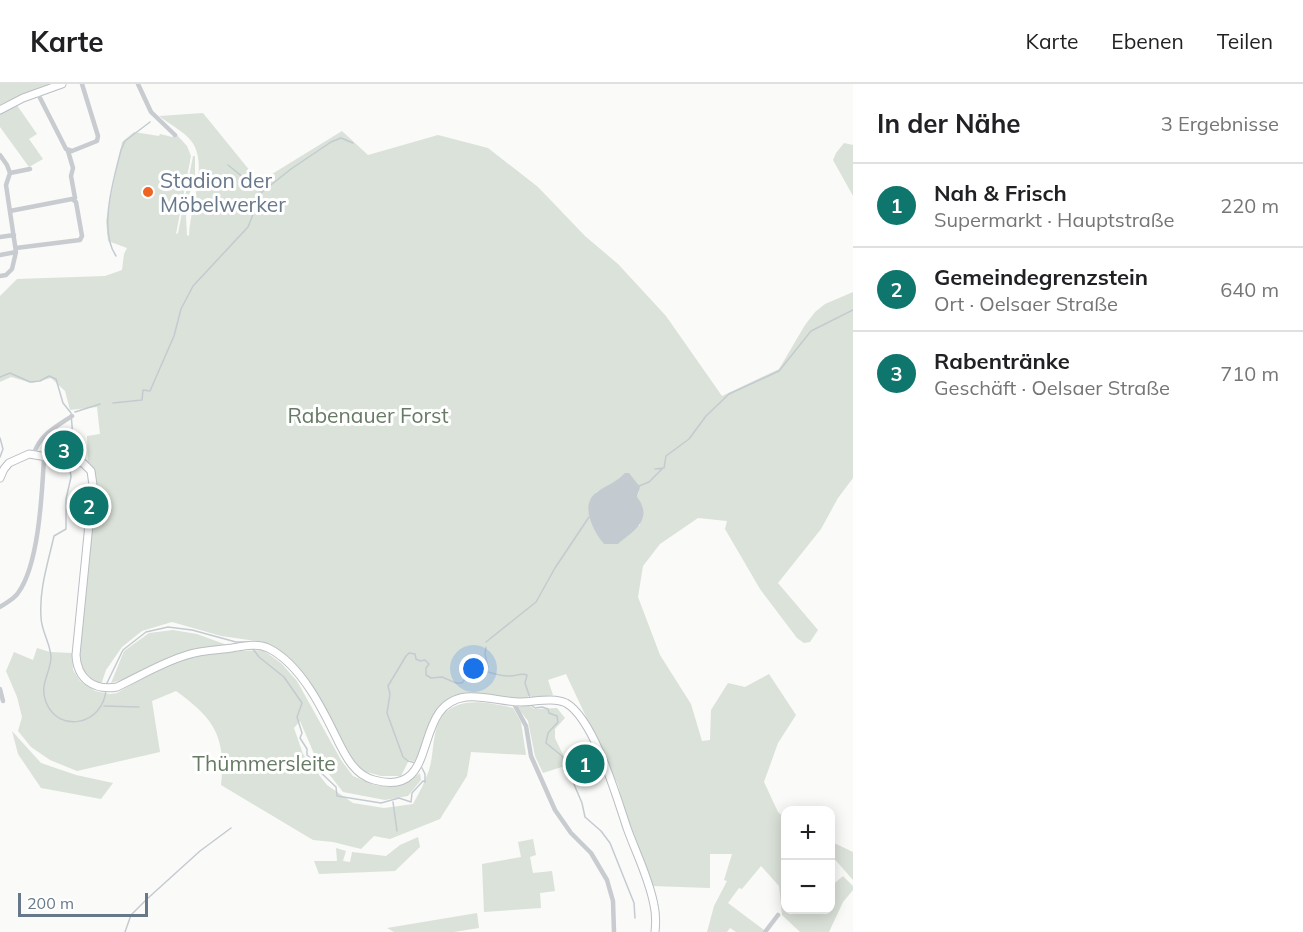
<!DOCTYPE html>
<html lang="de">
<head>
<meta charset="utf-8">
<style>
	body { margin:0; font-family:Mulish,sans-serif; background:#f6f6f6; color:#202124 }
	.controls { position:absolute; right:18px; bottom:18px; display:grid; overflow:hidden; border-radius:12px; box-shadow:0 3px 15px #0003 }
	.controls button { width:54px; height:54px; display:grid; place-items:center; padding:0; border:0; border-bottom:2px solid #e0e0e0; background:#fff; color:#202124; font:30px sans-serif }
	.scale { position:absolute; left:18px; bottom:15px; width:130px; box-sizing:border-box; padding-left:6px; border:3px solid #67788b; border-top:0; font-size:16px; line-height:21px; white-space:nowrap; color:#67788b; -webkit-text-stroke:4px #fff; paint-order:stroke }
	.you { position:absolute; left:474px; top:585px; width:21px; height:21px; margin:-15px; border:4px solid #fff; border-radius:50%; background:#1a73e8; box-shadow:0 0 0 9px #1a73e833 }
	.badge { display:grid; place-items:center; width:39px; height:39px; border-radius:50%; background:#0f766e; color:#fff; font-size:20px; font-weight:700 }
	.pin { position:absolute; translate:-50% -50%; border:3px solid #fff; box-shadow:0 2px 6px #0006 }
	.list { margin:0; padding:0; list-style:none }
	h2 { display:flex; justify-content:space-between; align-items:center; height:78px; margin:0; padding:0 24px; font-size:26px }
	h2 small { font-size:20px; font-weight:400; color:#757577 }
	.list li { display:grid; grid-template-columns:39px 1fr auto; gap:18px; align-items:center; box-sizing:border-box; height:84px; padding:0 24px; border-top:2px solid #e0e0e0 }
	.list b { display:block; font-size:22px; white-space:nowrap }
	.list p { margin:0; font-size:20px; white-space:nowrap; color:#757577 }
	.list em { font-size:20px; font-style:normal; color:#757577 }
	.map { position:relative; flex:none; width:853px; height:848px; overflow:hidden }
	header { display:flex; align-items:center; gap:36px; box-sizing:border-box; height:84px; padding:0 30px; background:#fff; border-bottom:2px solid #e0e0e0 }
	header strong { font-size:28px }
	nav { display:flex; gap:33px; margin-inline-start:auto; font-size:21px }
	main { display:flex }
	aside { flex:1; background:#fff }
	.map>svg:first-child { display:block }
	.green { fill:#dbe2d9; fill-rule:evenodd }
	.water { fill:#c3cbd1 }
	.lines { fill:none; stroke-linecap:round; stroke-linejoin:round }
	.stream { stroke:#c3cbd1; stroke-width:1.5 }
	.secondary-casing { stroke:#babfc4; stroke-width:9 }
	.street { stroke:#c8cbd0; stroke-width:4.5 }
	.secondary { stroke:#fff; stroke-width:7 }
	.poi-dot { fill:#ef6323; stroke:#fff; stroke-width:2 }
	.labels { text-anchor:middle; dominant-baseline:central; stroke-width:6; stroke-linejoin:round; paint-order:stroke }
	.poi-label { font-size:21px; fill:#67788b; stroke:#fff; text-anchor:start }
	.park-label { font-size:21px; fill:#667b63; stroke:#fff }
</style>
</head>
<body>
<header>
<strong>Karte</strong>
<nav><a>Karte</a><a>Ebenen</a><a>Teilen</a></nav>
</header>
<main>
<div class="map">
<svg width="853" height="848" viewBox="0 0 853 848">
	<rect width="100%" height="100%" fill="#fafaf8"/>
	<path class="green" d="M0 0H55L14 17 37 50 29 55 43 75 29 83 0 43Z
		M203 29 259 98 342 47 368 71 438 51 488 64 538 103 585 152 618 180 666 232 722 312 779 285 805 241 815 228 825 220 853 208V394L838 414 821 445 778 499 818 546 810 558 804 559 797 554 760 505 725 445 727 437 698 434 660 460 643 482 638 513 660 571 691 620 702 657 710 656 711 626 728 599 745 603 769 590 796 631 778 659 764 698 778 728 785 734 786 826H830L831 802 843 792 853 802V806L843 818 829 848H800L782 831 779 802 761 782 742 805 739 804 728 819 764 846 763 848H736L730 844 727 848H707L714 822 727 797 724 796 732 770H710V804L651 802 627 738 618 701 566 590 548 596 553 611 532 614 531 612H528V615C519 615 509 616 500 614 493 613 485 610 477 610 433 606 428 644 417 678L409 676 401 692H381L363 687 346 667 315 607 292 581 264 558 221 552 172 538 142 547 122 563 106 586 102 598 98 600C85 593 82 584 78 571L93 405 88 383 87 352 100 350 97 323 70 326 65 307 51 294 32 299 11 293 0 298V308V212L17 195 105 192 122 186 124 170 127 164 108 157 106 137 122 58 134 48 159 52 160 50 172 53 176 50 187 62 191 72 176 150 178 149 193 72H195V105H191L190 108 186 133 187 151 189 152C189 126 209 82 192 58 185 48 169 40 159 32ZM623 392 639 408 637 413 640 441 604 460 590 433 596 408 610 402Z
		M844 59 853 61V112L833 76 836 69Z
		M173 546 197 550 227 561 191 567 128 594 111 599 124 567 149 549Z
		M37 564 50 568 72 569 73 586 80 597 95 607 110 610 117 609 142 594 183 575 206 569 263 566 281 579 297 597 341 676 353 692 374 701 390 703 407 698 420 689 421 696 408 712 385 716 343 708 315 672 300 637 294 644 303 670 327 701 353 719 384 724 413 720C419 709 425 698 429 686 434 671 432 650 440 636 455 610 491 619 513 624L521 638 526 671 471 668 467 692 440 735 390 755 374 752 361 765 333 758 313 756 221 701C226 653 215 635 176 607L152 617 160 668 77 687 50 676 31 663 18 647 22 633 17 613 6 587 14 568 33 576Z
		M529 621 534 625 557 624 565 634 555 645V654L568 681 543 689 535 672 528 637 517 623Z
		M12 647 41 679 76 691 113 699 101 715 41 704 18 670Z
		M418 753 420 763 395 787 319 790 314 777H337L336 764 346 767 343 777 350 778 352 768 386 772 400 761Z
		M533 755 536 771 530 773 533 789 552 787 555 807 540 809 541 824 484 828 482 780 521 773 518 758Z
		M830 757 853 768V796L831 771Z
		M477 829 479 844 454 848H394L387 844Z"/>
	<path class="water" d="M625 389H629L640 403 637 413C654 435 634 447 618 460H604C593 447 579 420 597 408 607 401 617 398 625 389Z"/>
	<g class="lines">
		<path class="stream" d="M228 81 260 107
			M116 172C98 146 114 94 121 66L125 57 150 38
			M0 293 10 289 30 298 40 297 49 292 56 295 63 319 71 329 73 354 70 374
			M113 319 142 316 143 306 150 307 174 252 181 225 193 202 248 143 262 108 291 85 331 58 341 54 353 59
			M75 328 100 320
			M0 354 3 365 0 373
			M69 378 71 393 66 415V445L54 452C48 479 39 505 41 533 41 547 51 560 51 574 50 590 39 601 46 618 58 650 103 641 106 606
			M655 385 664 384 666 372 689 355 706 332 729 310 779 287 811 247 853 226
			M639 402 649 398 663 384
			M486 558 536 518 555 484 589 433
			M253 565 259 573 284 593 302 619 297 633 302 649 300 654 307 665V671L311 674 316 684 336 703 337 712 381 719 399 714 411 718 412 709 423 697 425 698V690L422 684
			M485 587 488 583 485 570 486 563
			M106 601 123 566 146 548 168 543 192 546 236 558H251
			M531 621 535 624 542 623 548 625 549 629 557 632 558 638 548 649 546 659 562 672 582 719 585 733 601 747 610 759 634 819 635 834
			M104 622 139 623
			M416 679 408 677 403 673 387 629 390 610 388 602 406 572 409 569 415 570 416 575 420 577 425 576 429 580 426 584V591L431 594 442 593 456 599H462C477 577 487 591 508 592 516 593 520 588 527 591L525 599 530 614
			M393 718 397 747
			M125 848 131 831 147 815 200 767 231 744"/>
		<g class="secondary-casing">
			<path id="secondary" d="M0 26 23 14 62 0
				M0 394 4 385 9 379 29 370 83 379 91 387 93 401 91 420 76 571C77 595 94 607 117 603 140 592 163 578 187 571 201 566 217 566 232 564 244 562 257 559 268 564 301 580 323 626 338 657 346 673 355 691 374 696 443 715 409 620 466 613 484 611 503 618 521 618 534 618 553 613 566 619 594 635 617 714 627 744 636 769 649 794 654 821 656 830 656 839 655 848"/>
		</g>
		<path class="street" d="M138 0 151 28 175 51
			M37 8 66 65 72 67 97 57 98 52 82 0
			M68 67 73 84 71 92 75 114
			M0 71 7 81 10 89 6 101 16 168 12 185 6 191 0 192
			M10 89 30 85
			M10 127 72 115 76 118 82 152 80 156 16 164
			M0 153 14 151
			M0 171 16 168
			M34 370C39 351 57 342 72 332
			M0 523C6 519 14 515 18 509 39 481 42 409 44 374
			M0 605 3 617
			M513 618 526 642 531 672 555 726 571 749 591 769 607 796 613 817 614 848
			M765 848 778 831"/>
		<use href="#secondary" class="secondary"/>
	</g>
	<circle class="poi-dot" cx="148" cy="108" r="6"/>
	<g class="labels">
		<g class="poi-label">
			<text x="160" y="96">Stadion der<tspan x="160" dy="24">Möbelwerker</tspan></text>
		</g>
		<g class="park-label">
			<text x="368" y="331">Rabenauer Forst</text>
			<text x="264" y="679">Thümmersleite</text>
		</g>
	</g>
</svg>
<div class="controls">
<button>+</button>
<button>−</button>
</div>
<div class="scale">200 m</div>
<div class="you"></div>
<div class="pin badge" style="left:585px;top:680px">1</div>
<div class="pin badge" style="left:89px;top:422px">2</div>
<div class="pin badge" style="left:64px;top:366px">3</div>
</div>
<aside>
<h2>In der Nähe<small>3 Ergebnisse</small></h2>
<ul class="list">
<li><span class="badge">1</span><div><b>Nah &amp; Frisch</b><p>Supermarkt · Hauptstraße</p></div><em>220 m</em></li>
<li><span class="badge">2</span><div><b>Gemeindegrenzstein</b><p>Ort · Oelsaer Straße</p></div><em>640 m</em></li>
<li><span class="badge">3</span><div><b>Rabentränke</b><p>Geschäft · Oelsaer Straße</p></div><em>710 m</em></li>
</ul>
</aside>
</main>
</body>
</html>
